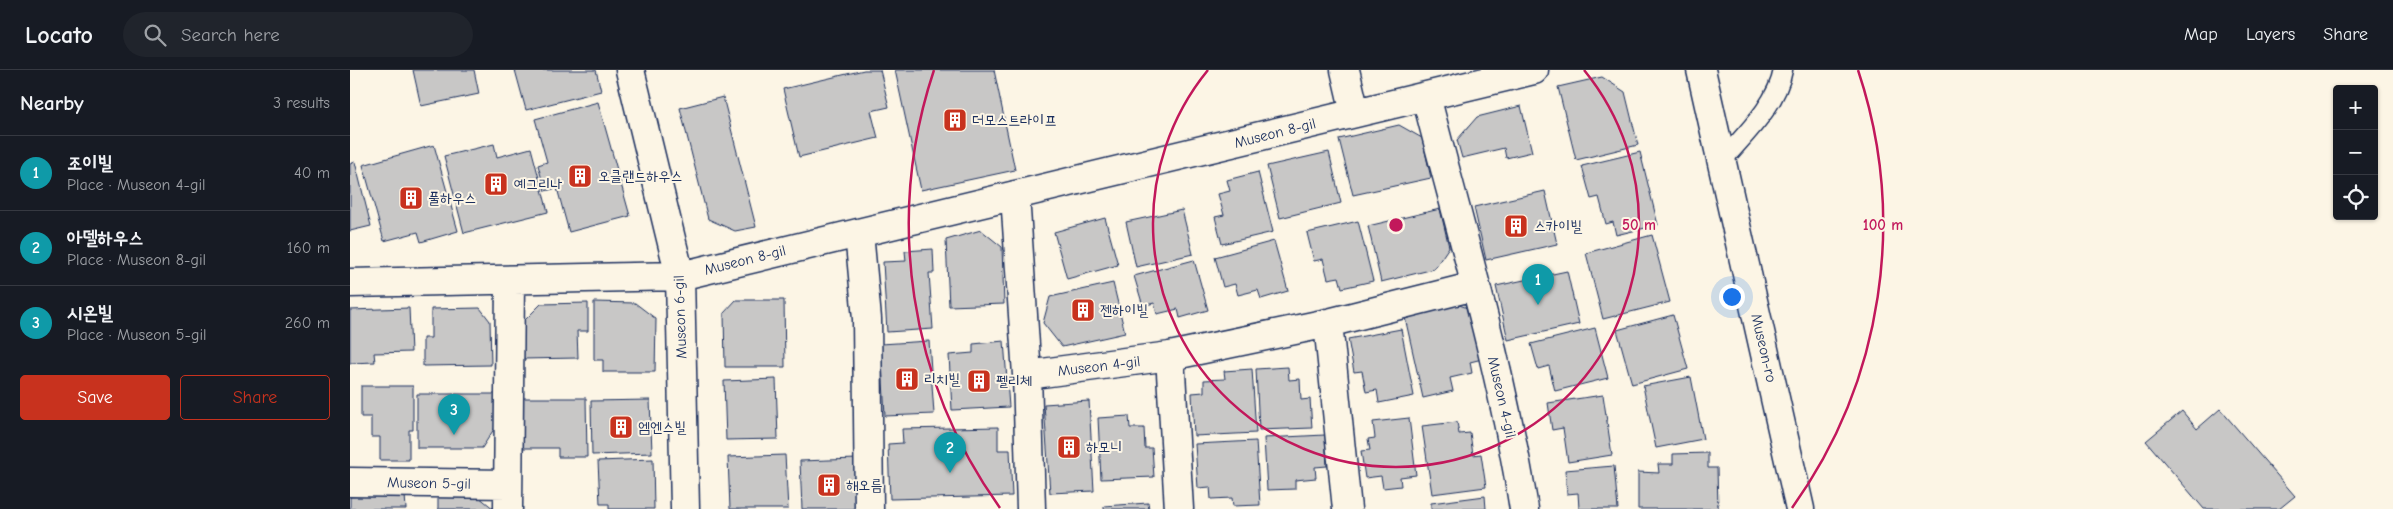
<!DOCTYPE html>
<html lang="en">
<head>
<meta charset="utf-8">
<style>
	body { margin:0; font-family:"Comic Neue","Poor Story",sans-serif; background:#20242c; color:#f1f3f6 }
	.controls { position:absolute; right:15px; top:15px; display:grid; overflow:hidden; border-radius:5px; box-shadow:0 1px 4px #0004 }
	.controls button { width:45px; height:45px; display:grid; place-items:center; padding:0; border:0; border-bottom:1px solid #363941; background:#171b24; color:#f1f3f6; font:25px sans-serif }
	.you { position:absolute; left:1381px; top:226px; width:18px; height:18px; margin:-12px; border:4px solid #fff; border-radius:50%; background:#1a73e8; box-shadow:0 0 0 8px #1a73e833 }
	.badge { display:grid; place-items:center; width:32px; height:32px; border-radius:50%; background:#c8321e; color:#fff; font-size:16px; font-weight:700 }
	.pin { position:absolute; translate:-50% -41px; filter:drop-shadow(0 1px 2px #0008) }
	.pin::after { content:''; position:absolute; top:26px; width:18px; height:15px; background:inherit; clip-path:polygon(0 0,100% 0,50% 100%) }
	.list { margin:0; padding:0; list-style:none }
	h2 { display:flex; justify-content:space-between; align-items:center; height:65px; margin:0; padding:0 20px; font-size:21px }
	h2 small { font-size:16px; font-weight:400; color:#9ea1a6 }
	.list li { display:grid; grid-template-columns:32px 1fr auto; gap:15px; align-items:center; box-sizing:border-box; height:75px; padding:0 20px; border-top:1px solid #363941 }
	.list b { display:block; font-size:19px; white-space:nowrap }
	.list p { margin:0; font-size:16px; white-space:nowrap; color:#9ea1a6 }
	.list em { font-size:16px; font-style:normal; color:#9ea1a6 }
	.actions { display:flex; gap:10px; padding:15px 20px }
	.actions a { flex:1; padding:11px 0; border:1px solid #c8321e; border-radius:5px; text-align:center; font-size:18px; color:#c8321e }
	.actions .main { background:#c8321e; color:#fff }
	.icon { flex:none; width:28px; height:28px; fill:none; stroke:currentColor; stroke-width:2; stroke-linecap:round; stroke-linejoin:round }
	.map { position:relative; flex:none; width:2043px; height:439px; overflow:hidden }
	header { display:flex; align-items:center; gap:30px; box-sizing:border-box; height:70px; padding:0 25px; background:#171b24; border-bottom:1px solid #363941 }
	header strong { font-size:24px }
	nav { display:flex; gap:28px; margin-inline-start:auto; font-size:18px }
	.search { width:350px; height:45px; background:#20242c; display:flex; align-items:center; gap:12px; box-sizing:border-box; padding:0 18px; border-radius:28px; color:#9ea1a6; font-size:19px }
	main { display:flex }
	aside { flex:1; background:#171b24 }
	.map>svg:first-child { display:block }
	.building { fill:#c8c7c6; stroke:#1b2f5e }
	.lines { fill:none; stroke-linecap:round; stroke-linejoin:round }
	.service-casing { stroke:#1b2f5e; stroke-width:21 }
	.minor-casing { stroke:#1b2f5e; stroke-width:31 }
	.tertiary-casing { stroke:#1b2f5e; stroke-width:31 }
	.service { stroke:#fcf5e5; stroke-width:18 }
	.minor { stroke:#fcf5e5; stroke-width:28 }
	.tertiary { stroke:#fcf5e5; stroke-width:28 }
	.ring { fill:none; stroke:#c2185b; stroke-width:2.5 }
	.labels { text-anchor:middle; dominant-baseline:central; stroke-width:4; stroke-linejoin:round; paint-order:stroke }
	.poi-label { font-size:15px; fill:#1b2f5e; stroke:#fcf5e5; text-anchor:start }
	.street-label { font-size:15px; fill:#1b2f5e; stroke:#fcf5e5 }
	.centre { fill:#c2185b; stroke:#fcf5e5; stroke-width:2.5 }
	.ring-label { font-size:15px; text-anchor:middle; font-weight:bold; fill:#c2185b; stroke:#fcf5e5; stroke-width:4; stroke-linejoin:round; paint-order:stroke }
</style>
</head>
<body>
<header>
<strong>Locato</strong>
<div class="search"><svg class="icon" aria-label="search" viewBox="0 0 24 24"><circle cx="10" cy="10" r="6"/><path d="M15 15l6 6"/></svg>Search here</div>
<nav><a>Map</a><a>Layers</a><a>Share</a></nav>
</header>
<main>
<aside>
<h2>Nearby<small>3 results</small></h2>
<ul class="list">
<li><span class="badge" style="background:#0f9aa8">1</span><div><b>조이빌</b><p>Place · Museon 4-gil</p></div><em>40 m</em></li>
<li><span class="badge" style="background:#0f9aa8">2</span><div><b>아델하우스</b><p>Place · Museon 8-gil</p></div><em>160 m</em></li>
<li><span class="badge" style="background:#0f9aa8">3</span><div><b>시온빌</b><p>Place · Museon 5-gil</p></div><em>260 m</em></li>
</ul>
<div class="actions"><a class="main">Save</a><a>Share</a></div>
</aside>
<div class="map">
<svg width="2043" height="439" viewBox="0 0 2043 439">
	<rect width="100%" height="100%" fill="#fcf5e5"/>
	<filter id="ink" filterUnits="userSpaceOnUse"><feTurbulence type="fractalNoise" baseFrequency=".02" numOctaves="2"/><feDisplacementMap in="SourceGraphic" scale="10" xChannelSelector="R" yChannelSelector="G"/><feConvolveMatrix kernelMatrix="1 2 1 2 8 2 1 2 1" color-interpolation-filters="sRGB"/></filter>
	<g filter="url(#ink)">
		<path class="building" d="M63 0H124L129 24 71 36Z
			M165 0H246L251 21 176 40Z
			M514 0H530L539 37 521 41 528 68 449 87 433 19Z
			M545 0H644L665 100 571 120Z
			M1252 7 1275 22 1288 75 1226 90 1208 17Z
			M373 27 406 157 385 161 358 149 330 38Z
			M248 32 280 146 219 162 207 118 195 121 188 95 197 92 185 49Z
			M1171 36 1182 82 1156 88 1154 78 1112 88 1107 70 1127 47Z
			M1049 55 1072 68 1081 108 1003 125 989 69Z
			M144 74 147 87 181 78 198 142 114 163 94 86Z
			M84 75 108 161 71 172 68 162 34 171 13 95Z
			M979 82 991 133 930 148 917 96Z
			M1290 82 1308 155 1266 165 1263 152 1256 154 1249 127 1241 129 1232 96Z
			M5 92 21 156 0 161V94Z
			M908 102 923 162 872 174 865 147 874 145 868 124 880 121 877 110Z
			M1195 121 1207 174 1136 190 1124 137Z
			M1090 139 1099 177 1084 199 1031 212 1018 156Z
			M832 140 843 184 786 197 776 152Z
			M755 148 768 195 717 209 704 162Z
			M1008 151 1023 211 992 218 989 207 978 209 973 189 964 191 957 163Z
			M631 160 652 177 654 234 599 236 596 170Z
			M1302 165 1320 232 1253 249 1236 183Z
			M924 171 938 221 911 229 908 220 888 225 885 214 873 217 865 187Z
			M583 179 584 203H579L583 259 537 262 533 192 556 191 555 181Z
			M844 190 858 240 830 248 828 239 807 244 804 233 793 236 784 206Z
			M1217 201 1229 254 1158 270 1146 216Z
			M763 213 775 263 712 277 693 253 700 227Z
			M386 230H434L435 297H375L374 243Z
			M244 232 285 233 306 249 305 302H253V290H244Z
			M238 233V261H227L228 288 172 289 171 254 191 234Z
			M1106 234 1115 237 1121 243 1132 289 1120 292 1122 303 1100 308 1103 321 1073 328 1054 243Z
			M59 238 61 282 24 283 25 292 0 293V240Z
			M130 238 140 251 141 295 73 296V268H81V239Z
			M1323 245 1338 299 1282 314 1267 260Z
			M1245 258 1258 308 1205 321 1199 296 1188 299 1181 274Z
			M1051 259 1064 326 1029 333 1027 320 1016 322 1012 301 1004 302 998 269Z
			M579 271 584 344 535 346 531 274Z
			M654 271 659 337 602 340 599 285 623 283V274Z
			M938 297 939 310 950 309 951 330 960 329 962 358 909 360 906 299Z
			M902 299 906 363 844 366 842 323 854 322V310L875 309 874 301Z
			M1341 307 1353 369 1306 378 1293 316Z
			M426 309 428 369 376 370 374 311Z
			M11 316H63V360H59V390H30V367H21V347H11Z
			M67 324H149V351L132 378H67Z
			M1253 325 1262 385 1218 392 1213 358 1202 360 1198 333Z
			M173 328H236L237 387H208V378H173Z
			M300 330 302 383 242 385 241 331Z
			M739 331 744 421 700 423 694 334Z
			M1870 339 1945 426 1929 439H1854L1796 371 1832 341 1847 359Z
			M779 346 780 358H794L795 378H802L804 407 751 409 748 348Z
			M1059 348 1066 405 1050 407 1051 416 1033 418 1031 406 1015 408 1011 381 1020 380 1018 369 1025 368 1023 352Z
			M1107 352 1109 364 1120 363 1123 385 1131 384 1136 417 1082 424 1072 356Z
			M648 357V380H660L662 426 540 429 538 374 553 373 552 359Z
			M975 365 977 396 965 397 966 408 945 410V419L917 420 914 368Z
			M906 371 910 435 883 436 882 428 861 429 860 417 848 418 845 374Z
			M1358 383V398H1367L1368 439H1288V402L1309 403 1308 394H1323V384Z
			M435 385 438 439H380L378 387Z
			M303 389 304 439H259V434H250L248 391Z
			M507 389 509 439H452L450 391Z
			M1264 396 1268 439H1229L1228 423 1217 424 1215 400Z
			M88 423H124L144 439H88Z
			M55 425 56 439H0V427Z
			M1135 426 1136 439H1081V433Z
			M798 433 799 439H754V436Z"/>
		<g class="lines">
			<g class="service-casing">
				<path id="service" d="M1372 91C1394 65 1427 35 1433 0"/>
			</g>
			<g class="minor-casing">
				<path id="minor" d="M280 0 330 206 335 439
					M995 0 1005 43
					M1076 26C1111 163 1152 299 1174 439
					M665 125 677 305 681 439
					M509 163 517 249 519 439
					M0 213 330 206 1184 0
					M978 253 997 439
					M820 286 829 439
					M677 305 820 286 978 253 1125 216
					M0 412 158 414
					M158 439 160 210"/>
			</g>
			<g class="tertiary-casing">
				<path id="tertiary" d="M1351 0 1450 439"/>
			</g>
			<use href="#service" class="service"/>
			<use href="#minor" class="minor"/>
			<use href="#tertiary" class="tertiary"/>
		</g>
	</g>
	<g class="ring">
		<path d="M1234 0A243 243 0 1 1 858 0"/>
		<path d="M650 438A487 487 0 0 1 584 0M1508 0A487 487 0 0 1 1442 438"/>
	</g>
	<defs>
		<g id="building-square" transform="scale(1.25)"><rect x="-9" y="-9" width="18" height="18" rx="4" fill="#c8321e" stroke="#fcf5e5"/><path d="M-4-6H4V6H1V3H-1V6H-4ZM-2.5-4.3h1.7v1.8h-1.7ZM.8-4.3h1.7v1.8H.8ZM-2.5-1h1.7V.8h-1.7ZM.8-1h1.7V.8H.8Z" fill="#fff"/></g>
	</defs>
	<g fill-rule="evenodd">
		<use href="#building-square" x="605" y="50"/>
		<use href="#building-square" x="230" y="106"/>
		<use href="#building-square" x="146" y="114"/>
		<use href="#building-square" x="61" y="128"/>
		<use href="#building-square" x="1166" y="156"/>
		<use href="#building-square" x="733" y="240"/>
		<use href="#building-square" x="557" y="309"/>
		<use href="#building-square" x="629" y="311"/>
		<use href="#building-square" x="271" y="357"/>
		<use href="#building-square" x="719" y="377"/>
		<use href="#building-square" x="479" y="415"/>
	</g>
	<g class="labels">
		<g class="poi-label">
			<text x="622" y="50">더모스트라이프</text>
			<text x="248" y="106">오클랜드하우스</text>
			<text x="164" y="114">예그리나</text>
			<text x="78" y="128">풀하우스</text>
			<text x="1184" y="156">스카이빌</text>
			<text x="750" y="240">젠하이빌</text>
			<text x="574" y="309">리치빌</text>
			<text x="646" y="311">펠리체</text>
			<text x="288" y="357">엠엔스빌</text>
			<text x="736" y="377">하모니</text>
			<text x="496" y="415">해오름</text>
		</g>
		<g class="street-label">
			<text transform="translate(925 63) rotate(-14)">Museon 8-gil</text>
			<text transform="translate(395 190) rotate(-14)">Museon 8-gil</text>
			<text transform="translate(330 247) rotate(-92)">Museon 6-gil</text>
			<text transform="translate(1414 278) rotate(77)">Museon-ro</text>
			<text transform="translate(749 296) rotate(-7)">Museon 4-gil</text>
			<text transform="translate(1152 327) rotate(77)">Museon 4-gil</text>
			<text transform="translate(79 413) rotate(1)">Museon 5-gil</text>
		</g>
	</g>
	<circle cx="1046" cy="155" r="8" class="centre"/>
	<g class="ring-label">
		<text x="1289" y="160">50 m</text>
		<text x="1533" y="160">100 m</text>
	</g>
</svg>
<div class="controls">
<button>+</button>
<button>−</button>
<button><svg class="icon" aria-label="locate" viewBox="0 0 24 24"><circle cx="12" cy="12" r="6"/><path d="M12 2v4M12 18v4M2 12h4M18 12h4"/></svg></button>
</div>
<div class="you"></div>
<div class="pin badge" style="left:1188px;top:235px;background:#0f9aa8">1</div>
<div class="pin badge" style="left:600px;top:403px;background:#0f9aa8">2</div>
<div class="pin badge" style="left:104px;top:365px;background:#0f9aa8">3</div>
</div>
</main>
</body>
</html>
